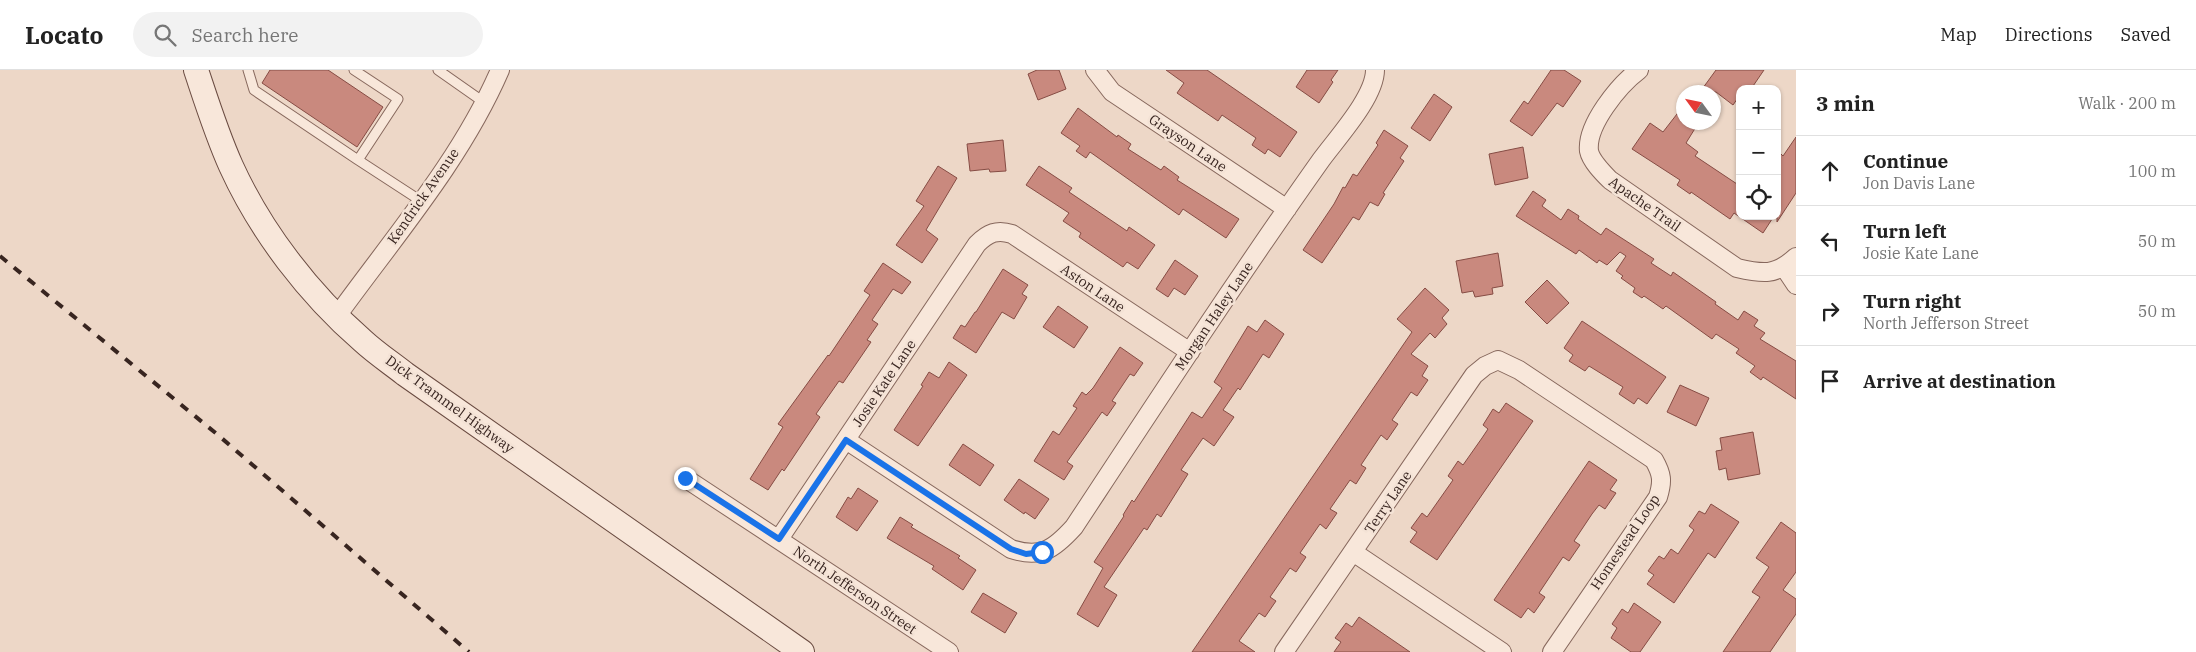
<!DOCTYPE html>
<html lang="en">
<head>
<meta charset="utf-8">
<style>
	body { margin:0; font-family:"IBM Plex Serif",serif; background:#f2f2f2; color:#222 }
	.controls { position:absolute; right:15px; top:15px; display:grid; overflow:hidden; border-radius:10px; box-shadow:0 1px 4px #0004 }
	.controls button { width:45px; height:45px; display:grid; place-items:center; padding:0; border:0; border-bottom:1px solid #e0e0e0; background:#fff; color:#222; font:25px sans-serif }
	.compass { position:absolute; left:1676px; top:15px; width:45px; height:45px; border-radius:50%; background:#fff; box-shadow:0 1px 4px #0004; rotate:303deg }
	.stop { position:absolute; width:15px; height:15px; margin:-11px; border:4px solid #1a73e8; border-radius:50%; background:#fff }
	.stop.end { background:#1a73e8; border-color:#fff; box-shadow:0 1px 5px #0008 }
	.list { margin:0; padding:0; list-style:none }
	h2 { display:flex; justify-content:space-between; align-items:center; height:65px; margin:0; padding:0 20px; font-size:21px }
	h2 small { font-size:16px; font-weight:400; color:#767676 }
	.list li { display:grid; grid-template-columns:32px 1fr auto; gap:15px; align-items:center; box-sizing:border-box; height:70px; padding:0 20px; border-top:1px solid #e0e0e0 }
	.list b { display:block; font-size:19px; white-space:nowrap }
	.list p { margin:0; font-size:16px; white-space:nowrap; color:#767676 }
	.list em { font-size:16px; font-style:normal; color:#767676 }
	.icon { flex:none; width:28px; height:28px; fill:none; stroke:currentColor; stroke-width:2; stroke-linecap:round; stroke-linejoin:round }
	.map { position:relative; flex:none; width:1796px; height:582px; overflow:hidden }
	header { display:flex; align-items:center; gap:30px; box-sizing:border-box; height:70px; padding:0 25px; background:#fff; border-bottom:1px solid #e0e0e0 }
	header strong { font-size:24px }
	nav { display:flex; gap:28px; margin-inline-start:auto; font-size:18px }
	.search { width:350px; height:45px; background:#f2f2f2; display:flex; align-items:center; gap:12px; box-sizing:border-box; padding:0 18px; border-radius:28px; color:#767676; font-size:19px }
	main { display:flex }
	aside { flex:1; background:#fff }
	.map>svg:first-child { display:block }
	.building { fill:#c9897e; stroke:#864c44 }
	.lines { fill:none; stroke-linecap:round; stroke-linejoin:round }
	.lane-casing { stroke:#87685d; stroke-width:11 }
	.street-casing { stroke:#87685d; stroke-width:20 }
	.secondary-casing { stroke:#694a40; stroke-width:26 }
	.lane { stroke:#f8e7da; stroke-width:9 }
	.street { stroke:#f8e7da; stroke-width:18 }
	.secondary { stroke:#f8e7da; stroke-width:24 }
	.rail { stroke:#382520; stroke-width:4; stroke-dasharray:9 9; stroke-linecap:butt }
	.route { stroke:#1a73e8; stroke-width:6 }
	.labels { text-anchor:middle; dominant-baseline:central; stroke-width:5; stroke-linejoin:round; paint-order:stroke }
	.street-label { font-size:14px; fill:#382520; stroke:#f4e3d6 }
</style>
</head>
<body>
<header>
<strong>Locato</strong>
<div class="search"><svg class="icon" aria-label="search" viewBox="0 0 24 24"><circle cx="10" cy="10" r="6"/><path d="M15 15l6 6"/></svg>Search here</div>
<nav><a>Map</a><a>Directions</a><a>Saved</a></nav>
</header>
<main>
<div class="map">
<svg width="1796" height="582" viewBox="0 0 1796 582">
	<rect width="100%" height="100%" fill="#edd7c7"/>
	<path class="building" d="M270 0H328L383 37 357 77 262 13Z
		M1037 0H1059L1066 19 1038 30 1028 4Z
		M1166 0H1207L1297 62 1280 87 1268 79 1265 84 1252 75 1256 68 1222 45 1218 51 1177 23 1184 13Z
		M1307 0H1338L1331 10 1333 12 1319 33 1296 17Z
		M1551 0H1564L1581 11 1563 37 1557 33 1532 66 1510 51 1524 31 1528 34Z
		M1716 0H1764L1751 19H1740V25L1733 35 1716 22H1700Z
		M1434 24 1452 37 1430 71 1411 58Z
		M1684 35V52H1699L1686 73 1698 82 1695 86 1740 116V146H1774L1763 163 1734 143 1730 149 1691 122 1690 124 1677 115 1680 110 1632 79 1650 53 1663 62Z
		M1078 38 1117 67 1118 65 1131 74 1128 79 1161 100 1164 96 1179 107 1177 110 1239 149 1226 168 1183 139 1179 145 1090 82 1086 88 1076 81 1080 76 1061 63Z
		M1384 60 1408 76 1400 88 1404 91 1383 123 1385 124 1378 136 1370 132 1359 150 1353 147 1322 193 1303 180 1334 134 1343 117 1345 118 1353 104 1357 106 1378 75 1376 73Z
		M1796 67V123L1777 152V90L1781 84 1783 86Z
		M1003 70 1006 101 990 102 989 99 970 101 967 74Z
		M1523 77 1528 108 1495 115 1489 84Z
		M938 96 957 108 926 160 938 169 922 193 896 175 924 136 916 131Z
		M1039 96 1072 118 1069 122 1127 161 1129 157 1155 175 1138 199 1127 192 1123 197 1079 167 1081 163 1063 151 1069 143 1026 115Z
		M1533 121 1546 130 1542 136 1561 150 1568 139 1579 146 1578 149 1601 165 1606 158 1654 189 1651 193 1671 206 1673 202 1716 232 1715 234 1738 250 1744 241 1758 250 1754 256 1765 263 1760 269 1796 291V329L1763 307 1761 310 1750 302 1755 296 1736 283 1739 279 1716 264 1712 269 1666 236 1663 239 1644 226 1642 228 1633 222 1635 218 1621 208 1623 206 1616 201 1626 186 1620 182 1607 195 1599 190 1597 193 1579 180 1576 184 1516 146Z
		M1498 183 1503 216 1492 218 1493 224 1475 227 1473 221 1462 223 1456 191Z
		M1175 190 1198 206 1185 225 1174 218 1168 227 1156 219Z
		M883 193 911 212 902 224 893 219 872 250 878 254 867 270 871 272 843 313 839 311 816 344 820 347 784 401 782 399 768 420 750 409 783 357 778 354 828 285 829 286 870 225 864 221Z
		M1003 199 1028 215 1022 224 1027 227 1014 249 1002 242 976 283 953 268 961 255 965 257 975 242H976Z
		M1547 210 1569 233 1547 254 1525 232Z
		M1425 218 1449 240 1442 248 1447 254 1435 268 1430 263 1411 284 1428 296 1422 306 1428 310 1417 326 1411 322 1392 350 1398 354 1387 370 1381 365 1361 395 1366 398 1356 414 1350 410 1330 439 1337 443 1326 459 1320 454 1300 483 1306 487 1296 502 1290 498 1270 527 1276 531 1265 547 1259 543 1239 571 1255 582H1192L1412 262 1397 249Z
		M1058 236 1088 257 1074 278 1043 257Z
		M1265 250 1284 264 1269 288 1263 284 1240 320 1238 318 1223 340 1234 347 1214 376 1203 368 1181 400 1188 404 1161 447 1157 444 1147 460 1144 458 1104 517 1117 525 1098 557 1077 544 1103 498 1094 492 1124 446 1123 445 1132 430 1134 432 1192 342 1202 348 1222 318 1214 312 1248 256 1257 262Z
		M1582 251 1666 307 1647 334 1638 328 1634 334 1619 324 1623 317 1589 296 1585 301 1569 291 1573 285 1564 278Z
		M1120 277 1143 293 1134 306 1130 304 1112 331 1116 333 1107 346 1102 342 1086 365 1067 392 1073 396 1064 410 1034 391 1053 361 1059 365 1077 338 1073 336 1082 322 1086 325 1093 318Z
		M949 292 967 305 918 376 894 360 923 316 921 315 929 302 939 308Z
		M1680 315 1709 328 1696 356 1667 342Z
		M1506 333 1533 351 1437 490 1410 472 1417 462 1411 458 1422 443 1427 447 1453 410 1448 406 1458 391 1463 395 1482 368 1488 359 1483 355 1493 339 1499 343Z
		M1753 362 1760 404 1728 410 1726 398 1719 400 1716 381 1722 380 1720 368Z
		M963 374 994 395 980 416 949 395Z
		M1589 391 1617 410 1610 420 1616 423 1605 439 1599 435 1592 444 1574 471 1580 475 1569 491 1563 487 1539 523 1545 527 1534 543 1528 538 1521 548 1494 530Z
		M1019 409 1049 429 1035 449 1025 442 1024 444 1004 430Z
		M858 418 878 431 857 461 836 447 848 427 851 429Z
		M1711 434 1739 452 1715 488 1708 483 1674 533 1647 514 1654 505 1648 501 1659 486 1664 489 1671 479 1678 484 1694 460 1689 456 1699 441 1705 444Z
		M900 447 913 455 911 457 960 486 958 488 976 500 963 520 932 499 934 496 887 468Z
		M1781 452 1796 463V502L1783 520 1796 529V544L1770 582H1723L1760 527 1752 522 1769 497 1756 488Z
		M983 523 1017 543 1005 563 971 542Z
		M1634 533 1661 552 1640 582H1631L1611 568 1617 558 1612 554 1622 539 1628 543Z
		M1359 547 1410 582H1334L1341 572 1335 568 1346 553 1352 557Z"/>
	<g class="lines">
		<g class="lane-casing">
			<path id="lane" d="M248 0 254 20 358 90
				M354 0 398 29 358 90 421 131
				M438 0 485 33"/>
		</g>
		<g class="street-casing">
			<path id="street" d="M1095 0 1112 22 1287 139
				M1639 0C1619 15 1586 55 1589 81 1591 91 1603 103 1610 110L1737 198C1763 204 1775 206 1796 187
				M1784 197 1796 215
				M337 246C394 167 461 90 500 0
				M846 370 1011 479C1041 489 1054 479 1074 457 1155 334 1236 210 1321 90 1337 68 1375 27 1375 0
				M685 408 949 582
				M779 469 977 174C988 163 997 159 1012 164L1190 282
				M1353 482 1502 582
				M1284 582 1474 305 1485 296 1498 290 1519 300 1654 390C1662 404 1663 411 1658 427L1552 582"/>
		</g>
		<g class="secondary-casing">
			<path id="secondary" d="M196 0C207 33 217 65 231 96 261 162 309 224 363 271 376 283 391 293 405 304L802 582"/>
		</g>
		<use href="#lane" class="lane"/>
		<use href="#street" class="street"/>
		<use href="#secondary" class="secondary"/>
		<path class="rail" d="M0 186 218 365 469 582"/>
	</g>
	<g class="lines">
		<path class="route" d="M685 408 779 469 846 370 1011 479 1026 484 1042 482"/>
	</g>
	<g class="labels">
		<g class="street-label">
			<text transform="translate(1188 73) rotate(34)">Grayson Lane</text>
			<text transform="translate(423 126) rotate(-55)">Kendrick Avenue</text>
			<text transform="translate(1645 134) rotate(35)">Apache Trail</text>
			<text transform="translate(1093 218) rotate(34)">Aston Lane</text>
			<text transform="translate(1214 246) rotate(-56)">Morgan Haley Lane</text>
			<text transform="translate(884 313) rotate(-56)">Josie Kate Lane</text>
			<text transform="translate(450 334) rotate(36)">Dick Trammel Highway</text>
			<text transform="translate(1388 432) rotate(-56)">Terry Lane</text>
			<text transform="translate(1625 472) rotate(-56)">Homestead Loop</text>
			<text transform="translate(855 520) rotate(34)">North Jefferson Street</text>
		</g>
	</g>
</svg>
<div class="controls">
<button>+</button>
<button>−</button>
<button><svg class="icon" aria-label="locate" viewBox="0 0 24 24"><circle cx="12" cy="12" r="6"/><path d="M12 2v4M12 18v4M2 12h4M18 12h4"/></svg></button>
</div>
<svg class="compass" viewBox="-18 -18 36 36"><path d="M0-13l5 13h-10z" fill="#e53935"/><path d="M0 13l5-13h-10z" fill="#767676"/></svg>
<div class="stop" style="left:1042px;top:482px"></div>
<div class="stop end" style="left:685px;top:408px"></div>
</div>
<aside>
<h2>3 min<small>Walk · 200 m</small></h2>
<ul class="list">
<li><svg class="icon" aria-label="ahead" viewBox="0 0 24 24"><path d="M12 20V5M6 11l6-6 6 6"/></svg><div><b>Continue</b><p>Jon Davis Lane</p></div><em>100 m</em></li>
<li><svg class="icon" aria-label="left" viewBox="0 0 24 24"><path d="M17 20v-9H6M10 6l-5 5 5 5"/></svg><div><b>Turn left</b><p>Josie Kate Lane</p></div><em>50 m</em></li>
<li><svg class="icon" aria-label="right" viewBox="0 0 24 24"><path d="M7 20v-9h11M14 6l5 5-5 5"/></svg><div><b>Turn right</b><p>North Jefferson Street</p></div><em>50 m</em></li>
<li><svg class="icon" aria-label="arrive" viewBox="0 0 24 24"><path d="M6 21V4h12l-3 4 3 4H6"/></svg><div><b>Arrive at destination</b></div></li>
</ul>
</aside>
</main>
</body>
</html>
